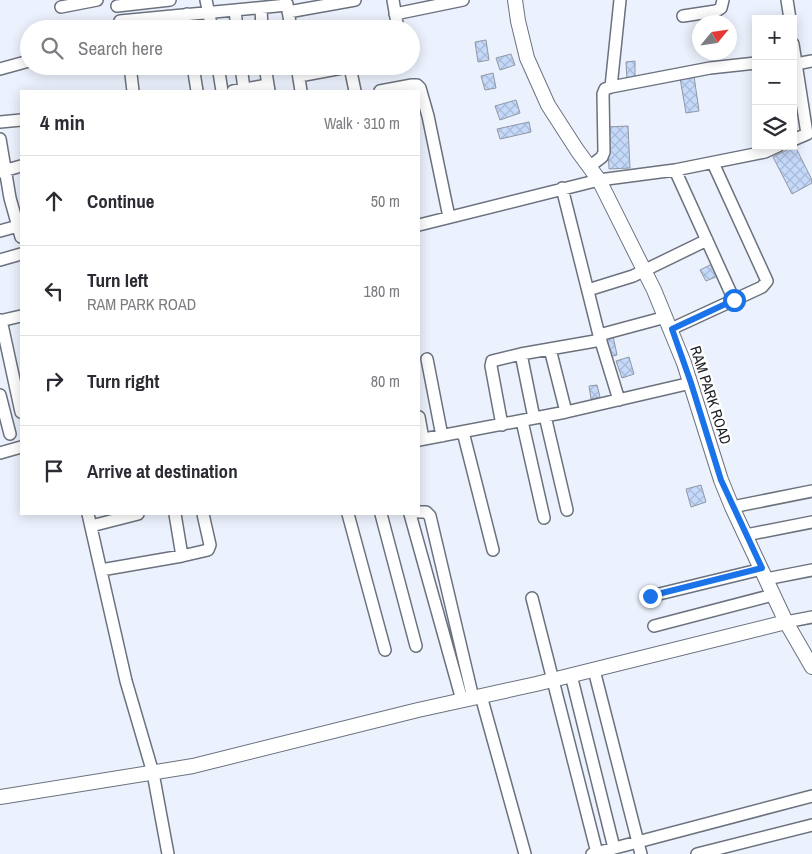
<!DOCTYPE html>
<html lang="en">
<head>
<meta charset="utf-8">
<style>
	body { margin:0; font-family:"Archivo Narrow",sans-serif; background:#f7f7f7; color:#2b2b33 }
	.controls { position:absolute; right:15px; top:15px; display:grid; overflow:hidden; border-radius:0px; box-shadow:0 2px 12px #0003 }
	.controls button { width:45px; height:45px; display:grid; place-items:center; padding:0; border:0; border-bottom:1px solid #e1e1e2; background:#fff; color:#2b2b33; font:25px sans-serif }
	.compass { position:absolute; left:692px; top:15px; width:45px; height:45px; border-radius:50%; background:#fff; box-shadow:0 2px 12px #0003; rotate:61deg }
	.stop { position:absolute; width:15px; height:15px; margin:-11px; border:4px solid #1a73e8; border-radius:50%; background:#fff }
	.stop.end { background:#1a73e8; border-color:#fff; box-shadow:0 1px 5px #0008 }
	.list { margin:0; padding:0; list-style:none }
	h2 { display:flex; justify-content:space-between; align-items:center; height:65px; margin:0; padding:0 20px; font-size:21px }
	h2 small { font-size:16px; font-weight:400; color:#7c7c81 }
	.list li { display:grid; grid-template-columns:32px 1fr auto; gap:15px; align-items:center; box-sizing:border-box; height:90px; padding:0 20px; border-top:1px solid #e1e1e2 }
	.list b { display:block; font-size:19px; white-space:nowrap }
	.list p { margin:0; font-size:16px; white-space:nowrap; color:#7c7c81 }
	.list em { font-size:16px; font-style:normal; color:#7c7c81 }
	.icon { flex:none; width:28px; height:28px; fill:none; stroke:currentColor; stroke-width:2; stroke-linecap:round; stroke-linejoin:round }
	.map { position:relative; flex:none; width:812px; height:854px; overflow:hidden }
	.search { position:absolute; background:#fff; box-shadow:0 2px 12px #0003; left:20px; top:20px; width:400px; height:55px; display:flex; align-items:center; gap:12px; box-sizing:border-box; padding:0 18px; border-radius:28px; color:#7c7c81; font-size:19px }
	.panel { position:absolute; background:#fff; box-shadow:0 2px 12px #0003; left:20px; top:90px; width:400px; height:425px; border-radius:0px }
	.map>svg:first-child { display:block }
	.building { fill:url(#building-cross-hatch); stroke:#9097a4 }
	.lines { fill:none; stroke-linecap:round; stroke-linejoin:round }
	.minor-casing { stroke:#6b727e; stroke-width:14 }
	.tertiary-casing { stroke:#6b727e; stroke-width:16 }
	.minor { stroke:#fff; stroke-width:11 }
	.tertiary { stroke:#fff; stroke-width:14 }
	.route { stroke:#1a73e8; stroke-width:6 }
	.labels { text-anchor:middle; dominant-baseline:central; stroke-width:4.5; stroke-linejoin:round; paint-order:stroke }
	.street-label { font-size:15px; fill:#191c21; stroke:#fff }
</style>
</head>
<body>
<div class="map">
<svg width="812" height="854" viewBox="0 0 812 854">
	<defs>
		<pattern id="building-cross-hatch" width="8" height="8" patternUnits="userSpaceOnUse" patternTransform="scale(1.25)"><rect width="8" height="8" fill="#c5d9fb"/><path d="M0 0l8 8M0 8l8-8" fill="none" stroke="#a9bad7"/></pattern>
	</defs>
	<rect width="100%" height="100%" fill="#ecf2fd"/>
	<path class="building" d="M486 40 489 60 478 62 475 42Z
		M511 54 515 65 500 70 496 58Z
		M635 61V80H627L626 62Z
		M493 73 496 88 485 90 481 76Z
		M694 76 699 111 686 113 680 78Z
		M516 100 520 113 500 120 495 106Z
		M529 122 531 132 500 139 497 129Z
		M628 126 630 168 609 169 607 127Z
		M795 146 812 180V183L792 194 773 157Z
		M712 264 718 276 706 281 700 270Z
		M613 336 617 355 609 357 605 338Z
		M629 357 634 374 622 378 616 361Z
		M597 385 600 397 591 399 589 386Z
		M701 485 706 502 691 507 686 489Z"/>
	<g class="lines">
		<g class="minor-casing">
			<path id="minor" d="M206 0 212 29
				M393 0 398 29
				M787 0 790 19
				M287 4 291 29
				M117 6 170 0
				M61 7 97 0
				M261 8 262 29
				M235 10 237 29
				M288 12 355 0
				M187 14 188 29
				M395 14 463 0
				M683 16 716 11 721 8 723 0
				M120 21 287 5
				M793 44 807 134 793 140
				M796 64 812 61
				M130 66 133 91
				M193 66 197 91
				M218 66 222 91
				M241 66 244 89
				M265 66 269 91
				M297 66 301 91
				M350 67 355 91
				M0 69 29 61
				M299 76 353 66
				M611 87 710 68 756 63
				M233 91 268 85
				M380 91 412 85H417L420 88 428 116 449 217
				M0 122 21 120
				M0 139 10 198 21 237
				M589 167 602 157 604 152 603 94 605 89 611 87 620 0
				M675 170 734 300
				M0 172 21 166
				M562 188 599 335 619 400
				M419 225 599 180 675 170 765 152 778 146
				M0 231 18 226
				M0 260 21 254
				M588 290 633 276 707 240
				M1 320 21 412
				M0 321 21 316
				M671 329 762 287 767 281 713 163
				M599 335 666 317
				M550 349 566 412
				M521 354 534 418
				M427 359 442 436
				M0 395 10 434
				M545 416 567 510
				M419 417 423 439
				M522 421 544 518
				M502 425 491 366 492 361 521 354 601 340
				M463 432 493 550
				M419 440 566 412 691 383
				M0 453 21 447
				M732 507 812 491
				M419 512H426L430 516 473 698
				M88 514 126 681 153 773 168 854
				M175 514 182 556
				M348 514 385 650
				M381 514 416 646
				M410 514 462 700
				M91 526 138 514
				M746 535 812 522
				M101 570 182 556 208 550 210 545 203 514
				M766 579 812 570
				M651 596 762 569
				M532 598 597 853
				M786 622 812 617
				M654 626 773 595
				M594 670 641 854
				M571 675 614 848
				M481 696 525 854
				M592 854 812 796
				M697 854 812 825"/>
		</g>
		<g class="tertiary-casing">
			<path id="tertiary" d="M515 0 518 21 527 58 548 105 577 150 599 180 654 290 684 363 721 480 732 507 786 622 812 667
				M0 797 193 766 418 710 536 684 786 622"/>
		</g>
		<use href="#minor" class="minor"/>
		<use href="#tertiary" class="tertiary"/>
	</g>
	<g class="lines">
		<path class="route" d="M650 596 762 568 721 480 691 383 672 329 734 300"/>
	</g>
	<g class="labels">
		<g class="street-label">
			<text transform="translate(711 395) rotate(72)">RAM PARK ROAD</text>
		</g>
	</g>
</svg>
<div class="controls">
<button>+</button>
<button>−</button>
<button><svg class="icon" aria-label="layers" viewBox="0 0 24 24"><path d="M12 4l9 5-9 5-9-5zM3 14l9 5 9-5"/></svg></button>
</div>
<svg class="compass" viewBox="-18 -18 36 36"><path d="M0-13l5 13h-10z" fill="#e53935"/><path d="M0 13l5-13h-10z" fill="#7c7c81"/></svg>
<div class="stop" style="left:734px;top:300px"></div>
<div class="stop end" style="left:650px;top:596px"></div>
<div class="search"><svg class="icon" aria-label="search" viewBox="0 0 24 24"><circle cx="10" cy="10" r="6"/><path d="M15 15l6 6"/></svg>Search here</div>
<section class="panel">
<h2>4 min<small>Walk · 310 m</small></h2>
<ul class="list">
<li><svg class="icon" aria-label="ahead" viewBox="0 0 24 24"><path d="M12 20V5M6 11l6-6 6 6"/></svg><div><b>Continue</b></div><em>50 m</em></li>
<li><svg class="icon" aria-label="left" viewBox="0 0 24 24"><path d="M17 20v-9H6M10 6l-5 5 5 5"/></svg><div><b>Turn left</b><p>RAM PARK ROAD</p></div><em>180 m</em></li>
<li><svg class="icon" aria-label="right" viewBox="0 0 24 24"><path d="M7 20v-9h11M14 6l5 5-5 5"/></svg><div><b>Turn right</b></div><em>80 m</em></li>
<li><svg class="icon" aria-label="arrive" viewBox="0 0 24 24"><path d="M6 21V4h12l-3 4 3 4H6"/></svg><div><b>Arrive at destination</b></div></li>
</ul>
</section>
</div>
</body>
</html>
